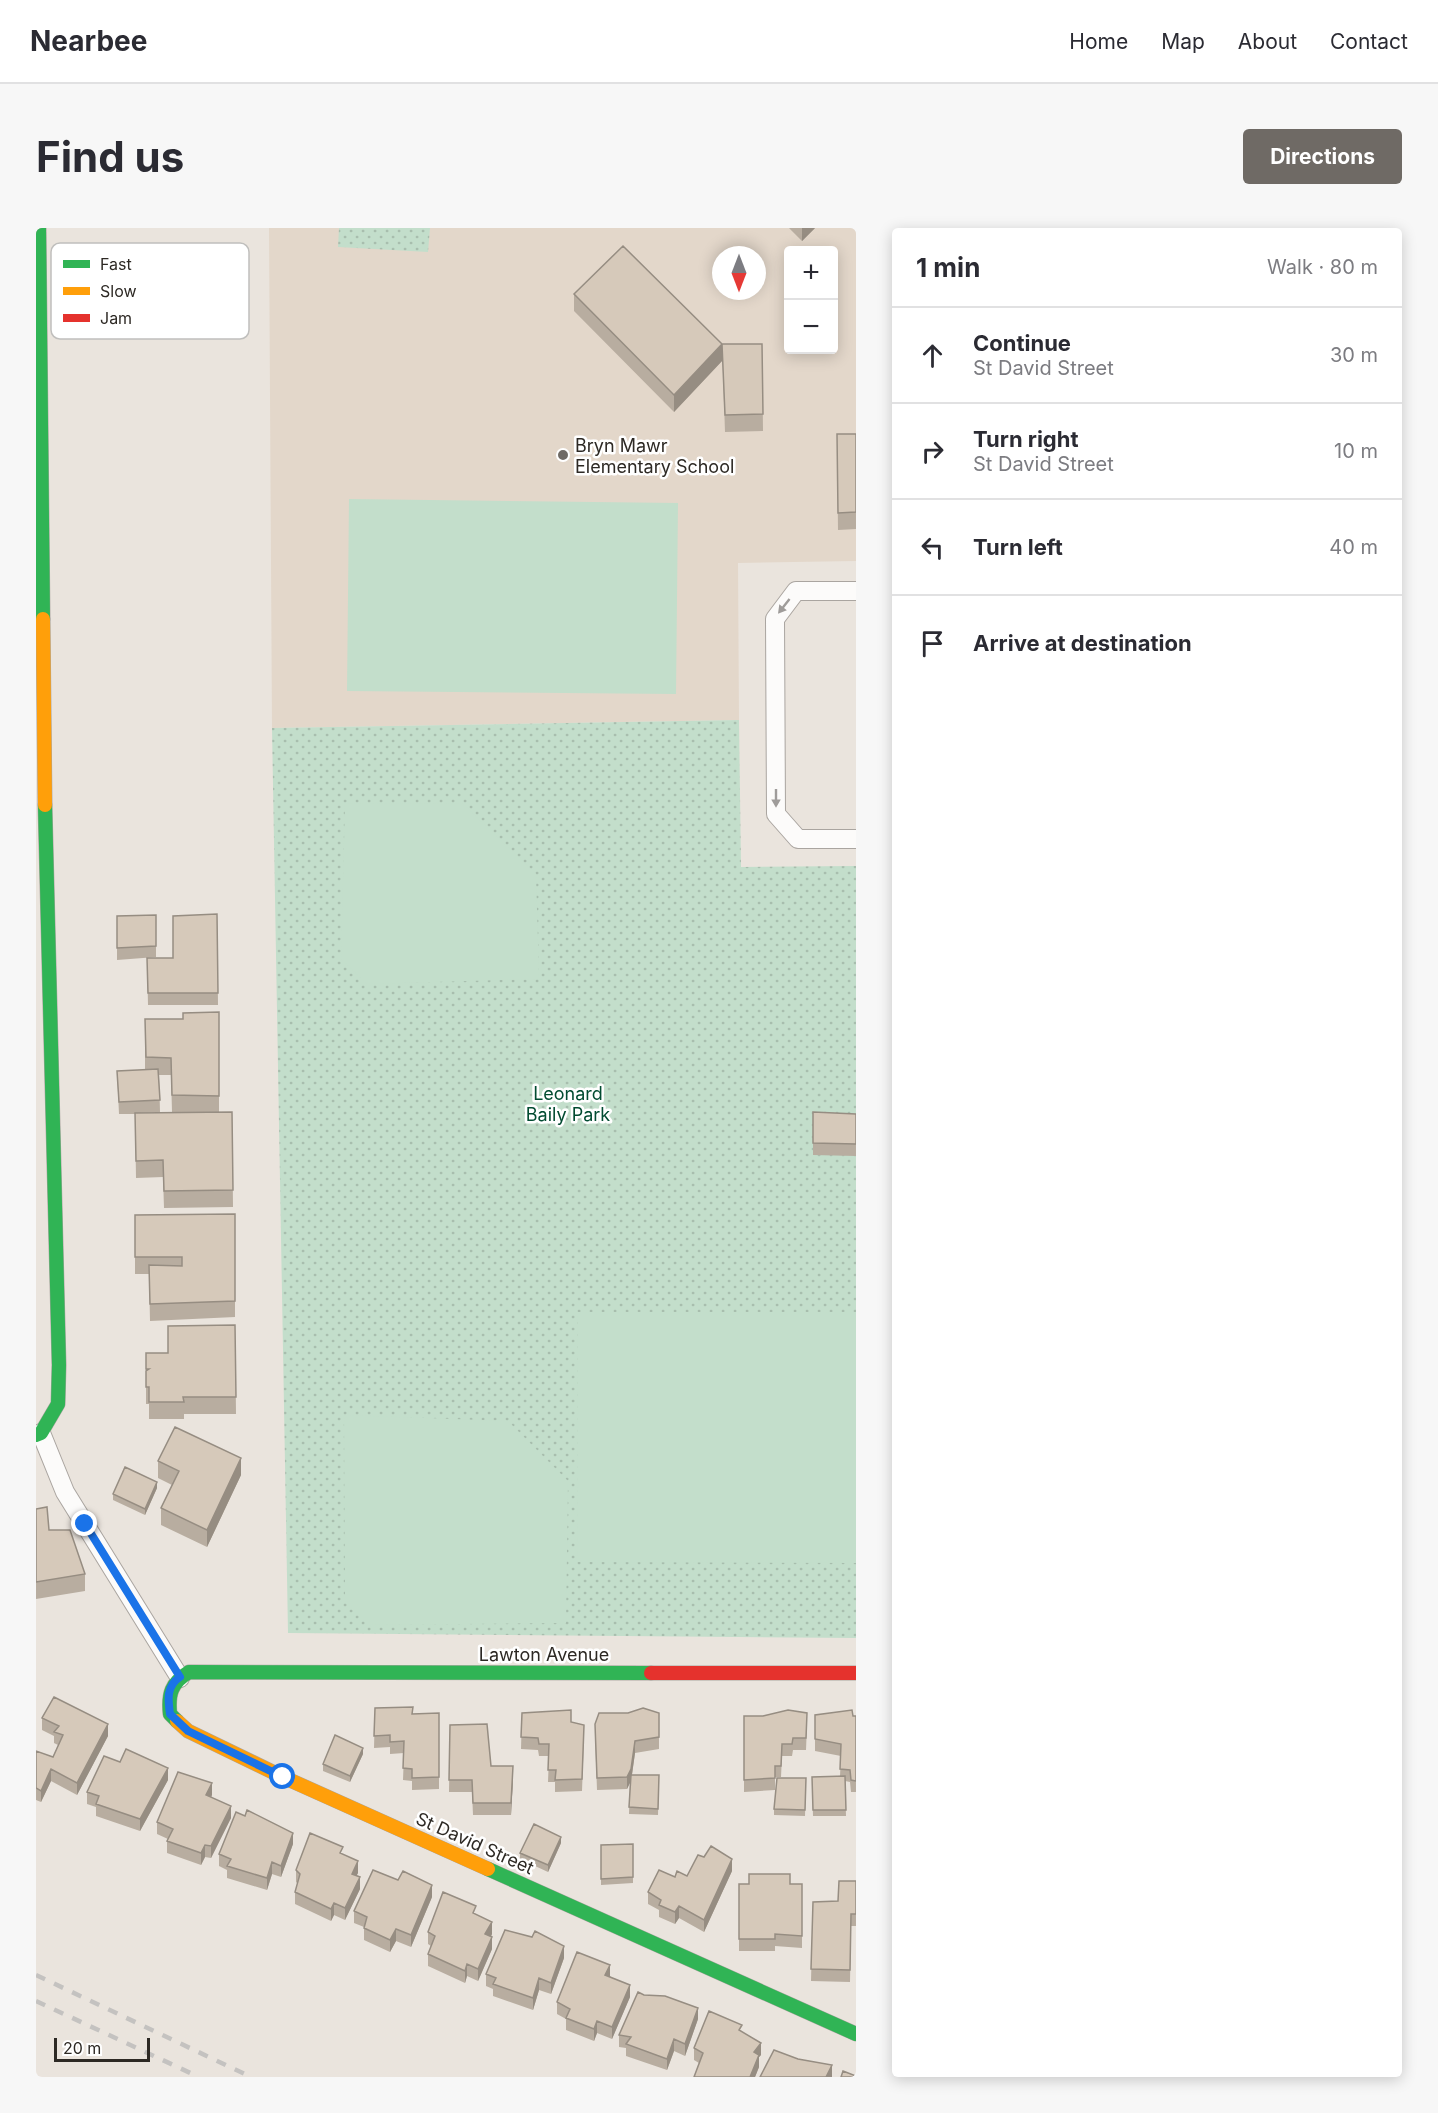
<!DOCTYPE html>
<html lang="en">
<head>
<meta charset="utf-8">
<style>
	body { margin:0; font-family:Inter,sans-serif; background:#f7f7f7; color:#2b2b33 }
	.controls { position:absolute; right:18px; top:18px; display:grid; overflow:hidden; border-radius:6px; box-shadow:0 3px 15px #0003 }
	.controls button { width:54px; height:54px; display:grid; place-items:center; padding:0; border:0; border-bottom:2px solid #e1e1e2; background:#fff; color:#2b2b33; font:30px sans-serif }
	.compass { position:absolute; left:676px; top:18px; width:54px; height:54px; border-radius:50%; background:#fff; box-shadow:0 3px 15px #0003; rotate:180deg }
	.scale { position:absolute; left:18px; bottom:15px; width:96px; box-sizing:border-box; padding-left:6px; border:3px solid #2d2924; border-top:0; font-size:16px; line-height:21px; white-space:nowrap; color:#2d2924; -webkit-text-stroke:4px #fff; paint-order:stroke }
	.stop { position:absolute; width:18px; height:18px; margin:-14px; border:4px solid #1a73e8; border-radius:50%; background:#fff }
	.stop.end { background:#1a73e8; border-color:#fff; box-shadow:0 2px 6px #0008 }
	.list { margin:0; padding:0; list-style:none }
	h2 { display:flex; justify-content:space-between; align-items:center; height:78px; margin:0; padding:0 24px; font-size:26px }
	h2 small { font-size:20px; font-weight:400; color:#7c7c81 }
	.list li { display:grid; grid-template-columns:39px 1fr auto; gap:18px; align-items:center; box-sizing:border-box; height:96px; padding:0 24px; border-top:2px solid #e1e1e2 }
	.list b { display:block; font-size:22px; white-space:nowrap }
	.list p { margin:0; font-size:20px; white-space:nowrap; color:#7c7c81 }
	.list em { font-size:20px; font-style:normal; color:#7c7c81 }
	.icon { flex:none; width:33px; height:33px; fill:none; stroke:currentColor; stroke-width:2; stroke-linecap:round; stroke-linejoin:round }
	.map { position:relative; flex:none; width:820px; height:1849px; overflow:hidden; border-radius:6px }
	header { display:flex; align-items:center; gap:36px; box-sizing:border-box; height:84px; padding:0 30px; background:#fff; border-bottom:2px solid #e1e1e2 }
	header strong { font-size:28px }
	nav { display:flex; gap:33px; margin-inline-start:auto; font-size:21px }
	.intro { display:flex; align-items:center; justify-content:space-between; box-sizing:border-box; height:144px; padding:0 36px }
	h1 { margin:0; font-size:42px }
	.button { padding:15px 27px; border-radius:6px; background:#6f6a65; color:#fff; font-size:21px; font-weight:700 }
	main { display:flex; gap:36px; padding:0 36px }
	aside { flex:1; background:#fff; border-radius:6px; box-shadow:0 3px 15px #0003 }
	.map>svg:first-child { display:block }
	.built { fill:#e3d7ca; fill-rule:evenodd }
	.park { fill:url(#park-dots) }
	.pitch { fill:#c3decb }
	.lines { fill:none; stroke-linecap:round; stroke-linejoin:round }
	.lane-casing { stroke:#aaa5a0; stroke-width:20 }
	.fast-casing { stroke:#aaa5a0; stroke-width:15 }
	.slow-casing { stroke:#aaa5a0; stroke-width:15 }
	.jam-casing { stroke:#aaa5a0; stroke-width:15 }
	.lane { stroke:#fcfbfa; stroke-width:18 }
	.fast { stroke:#30b455; stroke-width:14 }
	.slow { stroke:#ff9f0a; stroke-width:14 }
	.jam { stroke:#e5322d; stroke-width:14 }
	.rail { stroke:#c4c2c0; stroke-width:4.5; stroke-dasharray:10 10; stroke-linecap:butt }
	.wall { fill:#b8ada0; fill-rule:evenodd }
	.shaded-wall { fill:#968d82 }
	.building { fill:#d6c9ba; stroke:#968d82; stroke-width:1.5 }
	.oneway { fill:#9f9c9a }
	.route { stroke:#1a73e8; stroke-width:8 }
	.poi-dot { fill:#6f6a65; stroke:#fff; stroke-width:2 }
	.labels { text-anchor:middle; dominant-baseline:central; stroke-width:5; stroke-linejoin:round; paint-order:stroke }
	.poi-label { font-size:18px; fill:#2d2924; stroke:#fff; text-anchor:start }
	.park-label { font-size:18px; fill:#024b31; stroke:#fff }
	.street-label { font-size:18px; fill:#2d2924; stroke:#fff }
	.key { fill:#fff; stroke:#c0bfbd; stroke-width:1.5 }
	.key-label { font-size:16px; fill:#2d2924 }
</style>
</head>
<body>
<header>
<strong>Nearbee</strong>
<nav><a>Home</a><a>Map</a><a>About</a><a>Contact</a></nav>
</header>
<div class="intro"><h1>Find us</h1><a class="button">Directions</a></div>
<main>
<div class="map">
<svg width="820" height="1849" viewBox="0 0 820 1849">
	<defs>
		<pattern id="park-dots" width="8" height="8" patternUnits="userSpaceOnUse" patternTransform="scale(1.5)"><rect width="8" height="8" fill="#c3decb"/><path d="M2 2h.1M6 6h.1" fill="none" stroke="#a8beae" stroke-width="1.8" stroke-linecap="round"/></pattern>
	</defs>
	<rect width="100%" height="100%" fill="#eae4dd"/>
	<path class="built" d="M233 0H820V333L702 335 703 492 236 500ZM752 22H798V122H752ZM685 27H721V63H685Z"/>
	<path class="park" d="M303 0H394L392 24 302 19Z
		M703 492 705 639 820 638V1410L252 1405 236 500Z"/>
	<path class="pitch" d="M313 271 642 275 640 466 311 463Z
		M426 575 500 646 503 751 331 756 305 731 309 576Z
		M542 1084H820V1335L541 1334Z
		M308 1187 472 1193 532 1253 530 1395 338 1397 309 1368Z"/>
	<g class="lines">
		<g class="lane-casing">
			<path id="lane" d="M820 363H760L739 391 740 586 762 611H820
				M5 1205 29 1264 144 1450"/>
		</g>
		<g class="fast-casing">
			<path id="fast" d="M3 0 7 391
				M0 1207 5 1205 22 1176 23 1137 9 577
				M141 1493 134 1486C132 1466 135 1455 153 1444L615 1445
				M452 1641 820 1806"/>
		</g>
		<g class="slow-casing">
			<path id="slow" d="M7 391 9 577
				M141 1493 152 1503 247 1549 452 1641"/>
		</g>
		<g class="jam-casing">
			<path id="jam" d="M615 1445H820"/>
		</g>
		<use href="#lane" class="lane"/>
		<use href="#fast" class="fast"/>
		<use href="#slow" class="slow"/>
		<use href="#jam" class="jam"/>
		<path class="rail" d="M0 1747 215 1849
			M0 1773 163 1849"/>
	</g>
	<path class="wall" d="M753 0H779L766 13Z
		M538 66 686 133 638 184 538 83Z
		M686 116H726L727 203 689 204Z
		M801 206H820V301L802 302Z
		M181 686 182 777H112L111 730H137Z
		M120 687V729L81 732V688Z
		M183 784V884H196L197 979 128 980 127 949 100 950 99 886H83L81 843 109 842V791H147ZM123 847H135L136 884 167 885H104L124 884Z
		M777 884 820 886V928L777 927Z
		M199 986V1089L114 1093 113 1046H99V987Z
		M199 1097 200 1186H148V1191H113V1176H110V1125H132Z
		M122 1233 205 1247 171 1319 125 1297V1280L136 1257 122 1250Z
		M121 1260 109 1287 77 1272V1266Z
		M0 1281 13 1302 49 1346V1363L0 1371Z
		M339 1480 377 1486 403 1485V1561L376 1562V1553L367 1552 368 1525 354 1526V1519L338 1520Z
		M486 1485 535 1494 548 1509 546 1563 519 1564V1554H512L513 1528H503L502 1522 485 1521Z
		M592 1485H623V1521L599 1525 596 1547H623L622 1587 593 1586 594 1554 591 1561 561 1562 559 1507Z
		M779 1487 820 1488V1564H815L814 1554 809 1553 810 1588H777L776 1549 804 1548 805 1528 779 1523Z
		M708 1488 771 1497 770 1522H757L756 1528H746L745 1549H739V1562L708 1564Z
		M6 1490 72 1508 41 1567 15 1553 5 1574 0 1572V1523L17 1529 22 1517 18 1515V1508L6 1502Z
		M414 1497 455 1538 477 1550 475 1587H437L436 1564H413Z
		M327 1526 314 1554 287 1543V1536Z
		M770 1550 769 1588 738 1587V1581Z
		M132 1552 104 1603 60 1588V1579L51 1576V1564Z
		M176 1567 175 1570 195 1590 175 1630 169 1629 165 1637 131 1625V1613L132 1611 121 1606V1594Z
		M525 1615 512 1644 484 1631V1625Z
		M257 1616 245 1649 236 1646 231 1662 191 1650V1642L183 1638V1626Z
		M597 1616V1655L565 1657V1617Z
		M307 1626 322 1645 320 1647 324 1661 309 1692 298 1687 295 1693 259 1676V1664L262 1656 260 1654V1642Z
		M696 1643 668 1704 643 1690 639 1696 623 1689V1682L612 1676V1664L639 1649Z
		M362 1652 396 1669 375 1719 360 1713 354 1724 328 1712V1699L318 1695V1683Z
		M820 1653V1698H815L814 1754 775 1753 777 1674 802 1673Z
		M703 1656H766V1720L739 1718V1723H703Z
		M440 1686 456 1706 455 1709 456 1721 442 1753 431 1748 429 1755 392 1738V1726L395 1718 392 1716V1704Z
		M528 1730 515 1766 503 1762 497 1782 457 1768V1761L450 1758V1746Z
		M574 1748 594 1769 576 1811 561 1805 558 1813 530 1802V1791L521 1786V1774Z
		M662 1791 649 1828 638 1823 631 1842 590 1828V1820L583 1819V1807Z
		M706 1804 725 1827 723 1829V1839L719 1849H658L663 1835 658 1832V1820Z"/>
	<path class="shaded-wall" d="M766 0H779L766 13Z
		M686 116V133L638 184V167Z
		M205 1230V1247L171 1319V1302Z
		M121 1254V1260L109 1287V1281Z
		M72 1496V1508L41 1567V1555Z
		M599 1513V1525L595 1553 591 1561V1549Z
		M327 1520V1526L314 1554V1548Z
		M477 1538V1550L475 1587V1575Z
		M132 1540V1552L104 1603V1591Z
		M15 1541V1553L5 1574V1563Z
		M176 1555V1567L170 1579V1567Z
		M195 1578V1590L175 1630V1618Z
		M257 1605V1616L245 1649V1638Z
		M525 1609V1615L512 1644V1637Z
		M169 1617V1629L165 1637V1625Z
		M696 1631V1643L668 1704V1692Z
		M322 1633V1645L316 1657V1646Z
		M236 1634V1646L231 1662V1650Z
		M324 1649V1661L309 1692V1680Z
		M396 1657V1669L375 1719V1707Z
		M298 1675V1687L295 1693V1681Z
		M643 1678V1690L639 1696V1684Z
		M456 1694V1706L449 1718V1706Z
		M360 1701V1713L354 1724V1712Z
		M456 1709V1721L442 1753V1741Z
		M528 1718V1730L515 1766V1755Z
		M431 1736V1748L429 1755V1743Z
		M574 1737V1749L569 1747Z
		M503 1750V1762L497 1782V1770Z
		M594 1757V1769L576 1811V1799Z
		M662 1780V1791L649 1828V1816Z
		M561 1793V1805L558 1813V1801Z
		M638 1811V1823L631 1842V1831Z
		M725 1815V1827L723 1829V1839L719 1849H714L718 1824Z
		M796 1837V1849H790Z"/>
	<path class="building" d="M587 18 686 116 638 167 538 66Z
		M686 116H726L727 186 689 187Z
		M801 206H820V284L802 285Z
		M181 686 182 765H112L111 730H137V688Z
		M120 687V718L81 720V688Z
		M183 784V868L136 867 135 830 110 829 109 791H147V785Z
		M122 841 124 872 83 874 81 843Z
		M196 884 197 962 128 963 127 932 100 933 99 885Z
		M777 884 820 886V916L777 915Z
		M199 986V1073L114 1076 113 1037 146 1038V1029H99V987Z
		M199 1097 200 1169H147L148 1174H113V1159H110V1143L113 1141H110V1125H132V1098Z
		M139 1199 205 1230 171 1302 125 1280 143 1243 122 1233Z
		M89 1239 121 1254 109 1281 77 1266Z
		M11 1279 13 1302H34L49 1346 0 1354V1281Z
		M18 1469 72 1496 41 1555 15 1541 5 1563 0 1560V1523L17 1529 27 1507 18 1504 23 1498 6 1490Z
		M377 1479 376 1486 403 1485V1549L376 1550V1541L367 1540 368 1513 354 1514V1507L338 1508 339 1480Z
		M607 1480 623 1485V1509L599 1513 595 1541 591 1549 561 1550 559 1496 563 1485H592Z
		M535 1482V1494L548 1497 546 1551 519 1552 520 1542H512L513 1516H503L502 1510 485 1509 486 1485Z
		M752 1482 771 1485 770 1510H757L756 1516H746L745 1538H739V1550L708 1552V1488H727Z
		M816 1482 817 1488H820V1553L815 1552 814 1542 804 1541 805 1516 779 1511V1487Z
		M451 1496 455 1538H477L475 1575H437L436 1552H413L414 1497Z
		M299 1507 327 1520 314 1548 287 1536Z
		M90 1521 132 1540 104 1591 60 1576 63 1568 51 1564 68 1528 84 1534Z
		M142 1544 176 1555 170 1567 195 1578 175 1618 169 1617 165 1625 131 1613 137 1601 121 1594Z
		M595 1547H623L622 1581 593 1579Z
		M809 1548 810 1582H777L776 1549Z
		M741 1550H770L769 1582 738 1581Z
		M211 1582 257 1605 245 1638 236 1634 231 1650 191 1638 195 1631 183 1626 200 1584 209 1588Z
		M498 1596 525 1609 512 1637 484 1625Z
		M274 1605 307 1619 304 1625 322 1633 316 1646 324 1649 309 1680 298 1675 295 1681 259 1664 264 1646 260 1642Z
		M597 1616V1649L565 1651V1617Z
		M675 1618 696 1631 668 1692 643 1678 639 1684 623 1677 625 1672 612 1664 623 1642 639 1649 641 1643 651 1648 662 1627 668 1629Z
		M337 1642 362 1652 367 1643 396 1657 375 1707 360 1701 354 1712 328 1700 331 1689 318 1683Z
		M713 1646H754V1656H766V1708L739 1706V1711H703V1656H713Z
		M803 1653H820V1686H815L814 1742 775 1741 777 1674 802 1673Z
		M407 1664 440 1678 437 1685 456 1694 449 1706 456 1709 442 1741 431 1736 429 1743 392 1726 399 1708 392 1704Z
		M469 1702 496 1709 499 1703 528 1718 515 1755 503 1750 497 1770 457 1756 460 1750 450 1746Z
		M541 1724 574 1737 569 1747 594 1757 576 1799 561 1793 558 1801 530 1790 534 1781 521 1774Z
		M602 1764 608 1767 629 1768 662 1780 649 1816 638 1811 631 1831 590 1816 595 1809 583 1807Z
		M673 1783 706 1797 703 1802 725 1815 718 1824 723 1827 714 1849H658L667 1825 658 1820Z
		M738 1822 762 1831 796 1837 790 1849H724Z
		M807 1843 820 1848V1849H805Z"/>
	<defs><path id="oneway-solid" d="M-6-.8H1V-3.2L6.5 0L1 3.2V.8H-6Z" transform="scale(1.5)"/></defs>
	<g class="oneway">
		<use href="#oneway-solid" transform="translate(748 378) rotate(128)"/>
		<use href="#oneway-solid" transform="translate(740 570) rotate(90)"/>
	</g>
	<g class="lines">
		<path class="route" d="M49 1296 144 1449C130 1458 132 1472 134 1486L152 1503 247 1549"/>
	</g>
	<circle class="poi-dot" cx="527" cy="227" r="6"/>
	<g class="labels">
		<g class="poi-label">
			<text x="539" y="217">Bryn Mawr<tspan x="539" dy="21">Elementary School</tspan></text>
		</g>
		<g class="park-label">
			<text x="532" y="865">Leonard<tspan x="532" dy="21">Baily Park</tspan></text>
		</g>
		<g class="street-label">
			<text x="508" y="1426">Lawton Avenue</text>
			<text transform="translate(439 1615) rotate(24)">St David Street</text>
		</g>
	</g>
	<rect x="15" y="15" width="198" height="96" rx="9" class="key"/>
	<rect x="27" y="32" width="27" height="8" fill="#30b455"/>
	<rect x="27" y="59" width="27" height="8" fill="#ff9f0a"/>
	<rect x="27" y="86" width="27" height="8" fill="#e5322d"/>
	<g class="key-label">
		<text x="64" y="42">Fast</text>
		<text x="64" y="69">Slow</text>
		<text x="64" y="96">Jam</text>
	</g>
</svg>
<div class="controls">
<button>+</button>
<button>−</button>
</div>
<svg class="compass" viewBox="-18 -18 36 36"><path d="M0-13l5 13h-10z" fill="#e53935"/><path d="M0 13l5-13h-10z" fill="#7c7c81"/></svg>
<div class="scale">20 m</div>
<div class="stop" style="left:247px;top:1549px"></div>
<div class="stop end" style="left:49px;top:1296px"></div>
</div>
<aside>
<h2>1 min<small>Walk · 80 m</small></h2>
<ul class="list">
<li><svg class="icon" aria-label="ahead" viewBox="0 0 24 24"><path d="M12 20V5M6 11l6-6 6 6"/></svg><div><b>Continue</b><p>St David Street</p></div><em>30 m</em></li>
<li><svg class="icon" aria-label="right" viewBox="0 0 24 24"><path d="M7 20v-9h11M14 6l5 5-5 5"/></svg><div><b>Turn right</b><p>St David Street</p></div><em>10 m</em></li>
<li><svg class="icon" aria-label="left" viewBox="0 0 24 24"><path d="M17 20v-9H6M10 6l-5 5 5 5"/></svg><div><b>Turn left</b></div><em>40 m</em></li>
<li><svg class="icon" aria-label="arrive" viewBox="0 0 24 24"><path d="M6 21V4h12l-3 4 3 4H6"/></svg><div><b>Arrive at destination</b></div></li>
</ul>
</aside>
</main>
</body>
</html>
